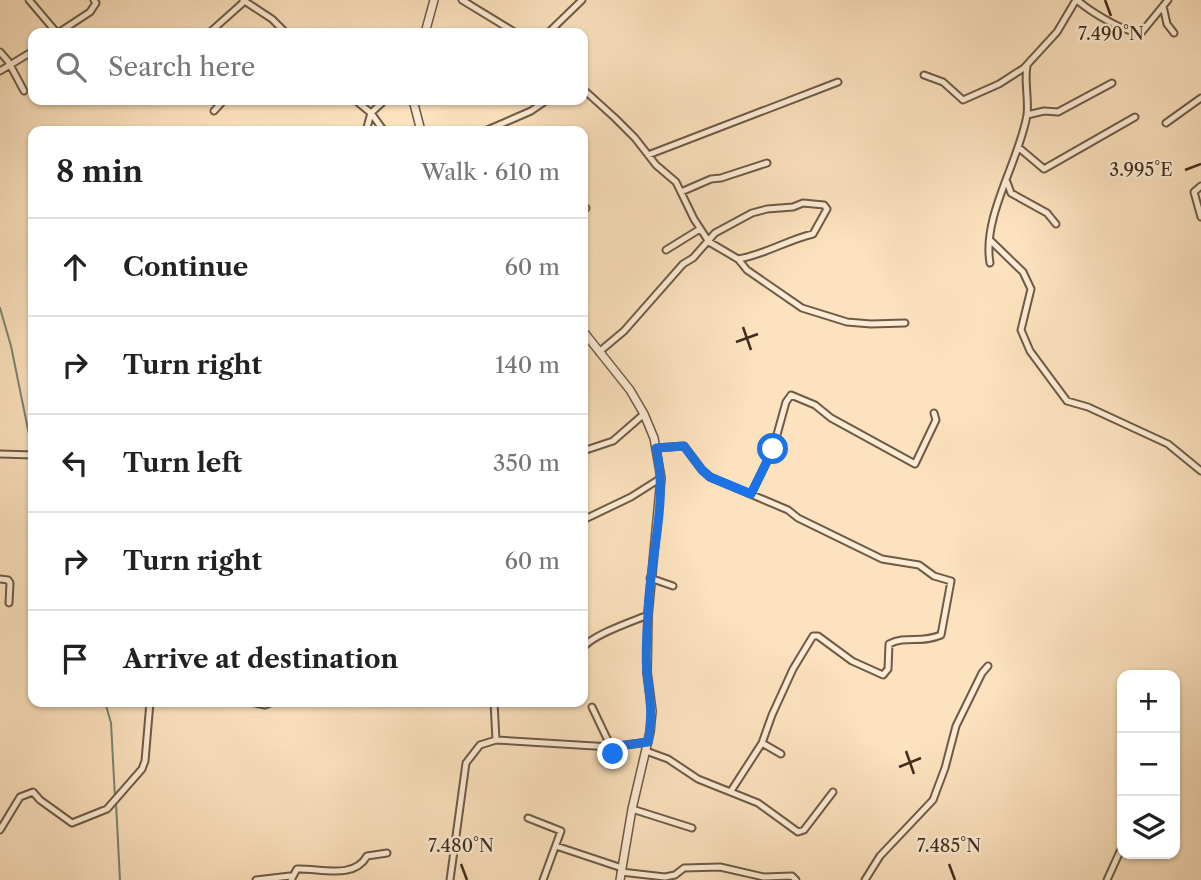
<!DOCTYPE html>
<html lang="en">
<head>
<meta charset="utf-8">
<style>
	body { margin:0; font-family:"Libre Caslon Text",serif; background:#f6f6f6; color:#222 }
	.controls { position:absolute; right:21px; bottom:21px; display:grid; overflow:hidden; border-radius:14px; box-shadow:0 2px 5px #0004 }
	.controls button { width:63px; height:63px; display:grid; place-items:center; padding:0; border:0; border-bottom:2px solid #e0e0e0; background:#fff; color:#222; font:35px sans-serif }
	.stop { position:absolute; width:21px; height:21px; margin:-16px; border:5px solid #1a73e8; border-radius:50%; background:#fff }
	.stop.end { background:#1a73e8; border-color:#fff; box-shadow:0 2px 7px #0008 }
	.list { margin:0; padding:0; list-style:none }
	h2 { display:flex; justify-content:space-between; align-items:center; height:91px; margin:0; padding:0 28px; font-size:30px }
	h2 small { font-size:23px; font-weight:400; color:#767676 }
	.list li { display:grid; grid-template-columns:46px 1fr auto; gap:21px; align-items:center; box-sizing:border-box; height:98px; padding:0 28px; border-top:2px solid #e0e0e0 }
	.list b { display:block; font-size:26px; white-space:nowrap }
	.list em { font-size:23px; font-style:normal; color:#767676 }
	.icon { flex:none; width:38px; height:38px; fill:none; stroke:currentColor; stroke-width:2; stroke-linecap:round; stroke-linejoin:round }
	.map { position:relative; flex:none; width:1201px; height:880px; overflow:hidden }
	.search { position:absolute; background:#fff; box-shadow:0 2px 5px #0004; left:28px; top:28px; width:560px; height:77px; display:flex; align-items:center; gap:18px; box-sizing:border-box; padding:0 24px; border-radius:14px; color:#767676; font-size:26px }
	.panel { position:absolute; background:#fff; box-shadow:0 2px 5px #0004; left:28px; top:126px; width:560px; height:581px; border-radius:14px }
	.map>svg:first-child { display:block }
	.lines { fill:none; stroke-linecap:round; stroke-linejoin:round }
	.stream { stroke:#798473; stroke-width:2 }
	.minor-casing { stroke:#6e5a45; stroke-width:9 }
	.tertiary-casing { stroke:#6e5a45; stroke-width:10 }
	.minor { stroke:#fdecd5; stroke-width:5 }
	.tertiary { stroke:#fdecd5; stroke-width:7 }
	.route { stroke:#1a73e8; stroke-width:9 }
	.ticks { fill:none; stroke:#3f2d1d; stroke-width:2.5 }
	.ticks-label { font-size:18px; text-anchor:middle; fill:#3f2d1d; stroke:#fdecd5; stroke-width:5; stroke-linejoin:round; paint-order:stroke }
</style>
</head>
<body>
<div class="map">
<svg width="1201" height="880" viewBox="0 0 1201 880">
	<rect width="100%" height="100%" fill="#fce2be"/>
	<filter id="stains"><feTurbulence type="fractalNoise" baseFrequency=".00286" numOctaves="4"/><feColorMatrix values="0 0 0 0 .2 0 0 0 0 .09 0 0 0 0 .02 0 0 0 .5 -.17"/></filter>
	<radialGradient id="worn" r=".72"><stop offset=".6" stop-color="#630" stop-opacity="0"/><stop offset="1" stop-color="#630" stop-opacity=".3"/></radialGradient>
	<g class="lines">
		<path class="stream" d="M0 308 11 346 33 454
			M105 702 111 723 115 798
			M116 803 120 880"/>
		<g class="minor-casing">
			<path id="minor" d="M29 0 57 33
				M243 0 272 19 286 33
				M462 0 516 33
				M1077 0C1091 12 1123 32 1141 33L1168 0
				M1163 6 1167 24 1174 33
				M58 33 90 12 96 3 94 0
				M209 33 245 1
				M548 33 582 0
				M0 52 8 61 24 91
				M0 71 33 51
				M924 75 943 82 963 100 999 84 1024 68 1057 32 1076 0
				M583 89 615 118 635 138 656 165 676 182 694 219 709 242 738 259 747 270 802 308 847 322 871 324 905 323
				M355 100 371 113 384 131
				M214 111 224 100
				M1027 115 1044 111 1058 112 1112 83
				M1166 123 1201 98
				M366 131 371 113 385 100
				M485 131 531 111 547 100
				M1018 147 1044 169 1135 117
				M648 155 838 82
				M1007 182 1011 193 1047 213 1056 224
				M1201 186 1194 192 1201 217
				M681 192 711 179 721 178 767 163
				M583 211 586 208
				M991 241 1023 272 1031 289 1021 330 1030 351 1067 401 1088 407 1168 444 1201 471
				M666 250 700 229
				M990 263C982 216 1019 162 1027 115 1029 98 1024 82 1027 66
				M599 352 624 331 683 264 693 258 715 233 752 213 767 209 793 207 803 203 824 205 827 209 813 234C787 240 764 255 738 259
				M656 448 684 446 702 470 710 477 788 510 798 518 882 559 919 565 934 576 951 581 941 635C920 644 907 635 889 644L888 669 883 675 852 661 818 636H813L793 669 772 715 762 743 731 791
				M583 451 613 441 644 414
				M0 454 33 455
				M751 494 773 449 786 402 791 395 815 405 831 418 915 464 936 420 934 413
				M583 520 631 497 661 478
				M650 578 673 586
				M0 579 8 580 10 583 9 603
				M583 648C592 635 631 622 648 615
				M250 702 265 705 272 702
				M494 702 496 740
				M592 707 611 747
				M762 743 781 754
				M646 751 668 759 698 779 758 803 798 832 804 830 833 792
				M612 756 618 746
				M632 809 692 828
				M528 818 561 831 543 880
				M0 830 20 797 33 792 40 800 72 823 107 809 142 769 145 761 150 702
				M556 846 622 868
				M621 872 665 877 675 875 684 868 720 867 764 877 792 876 796 880
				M292 878 297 869C320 868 354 880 367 856L387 853
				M256 880 290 876 292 880
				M450 880 466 763 480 745 496 740 611 747 648 742
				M865 880 880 856 933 800 945 768 956 726 982 673 988 666
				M1107 880 1122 847"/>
		</g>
		<g class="tertiary-casing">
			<path id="tertiary" d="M425 33 434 0
				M413 100 421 131
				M583 331 630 390 644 414 654 438 661 478 648 615 647 672 652 711 650 732 632 809 620 880"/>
		</g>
		<use href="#minor" class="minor"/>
		<use href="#tertiary" class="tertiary"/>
	</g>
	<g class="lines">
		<path class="route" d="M613 754 618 746 648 742C653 718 650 697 647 673 645 654 647 633 648 614 649 560 669 502 656 448L684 446 702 470 710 477 751 494 773 449"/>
	</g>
	<path class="ticks" d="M1105 0 1111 16M1185 170 1201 164M743 327 751 350M736 342 758 334M906 751 914 774M899 767 921 758M461 864 467 880M949 864 955 880"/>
	<g class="ticks-label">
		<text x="1111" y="40">7.490°N</text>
		<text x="1141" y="176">3.995°E</text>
		<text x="461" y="852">7.480°N</text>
		<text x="949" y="852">7.485°N</text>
	</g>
	<rect width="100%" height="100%" filter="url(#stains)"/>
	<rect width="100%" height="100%" fill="url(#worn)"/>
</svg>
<div class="controls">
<button>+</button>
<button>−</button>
<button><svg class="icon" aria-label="layers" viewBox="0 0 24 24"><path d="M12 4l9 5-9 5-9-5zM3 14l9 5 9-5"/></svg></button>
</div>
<div class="stop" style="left:773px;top:449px"></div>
<div class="stop end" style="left:613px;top:754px"></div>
<div class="search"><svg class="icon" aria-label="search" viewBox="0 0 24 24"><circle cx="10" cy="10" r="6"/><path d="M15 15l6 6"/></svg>Search here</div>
<section class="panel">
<h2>8 min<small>Walk · 610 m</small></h2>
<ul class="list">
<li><svg class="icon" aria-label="ahead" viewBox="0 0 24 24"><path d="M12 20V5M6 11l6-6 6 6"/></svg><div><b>Continue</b></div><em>60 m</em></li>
<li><svg class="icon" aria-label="right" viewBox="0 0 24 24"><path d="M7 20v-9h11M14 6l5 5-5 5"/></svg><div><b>Turn right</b></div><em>140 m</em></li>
<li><svg class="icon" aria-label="left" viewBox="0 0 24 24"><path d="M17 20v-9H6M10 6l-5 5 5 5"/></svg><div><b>Turn left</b></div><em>350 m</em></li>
<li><svg class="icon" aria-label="right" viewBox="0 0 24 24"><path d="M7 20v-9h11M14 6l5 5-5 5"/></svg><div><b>Turn right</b></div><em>60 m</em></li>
<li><svg class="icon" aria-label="arrive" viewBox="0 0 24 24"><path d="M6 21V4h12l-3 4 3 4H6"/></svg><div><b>Arrive at destination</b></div></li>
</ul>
</section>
</div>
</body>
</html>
